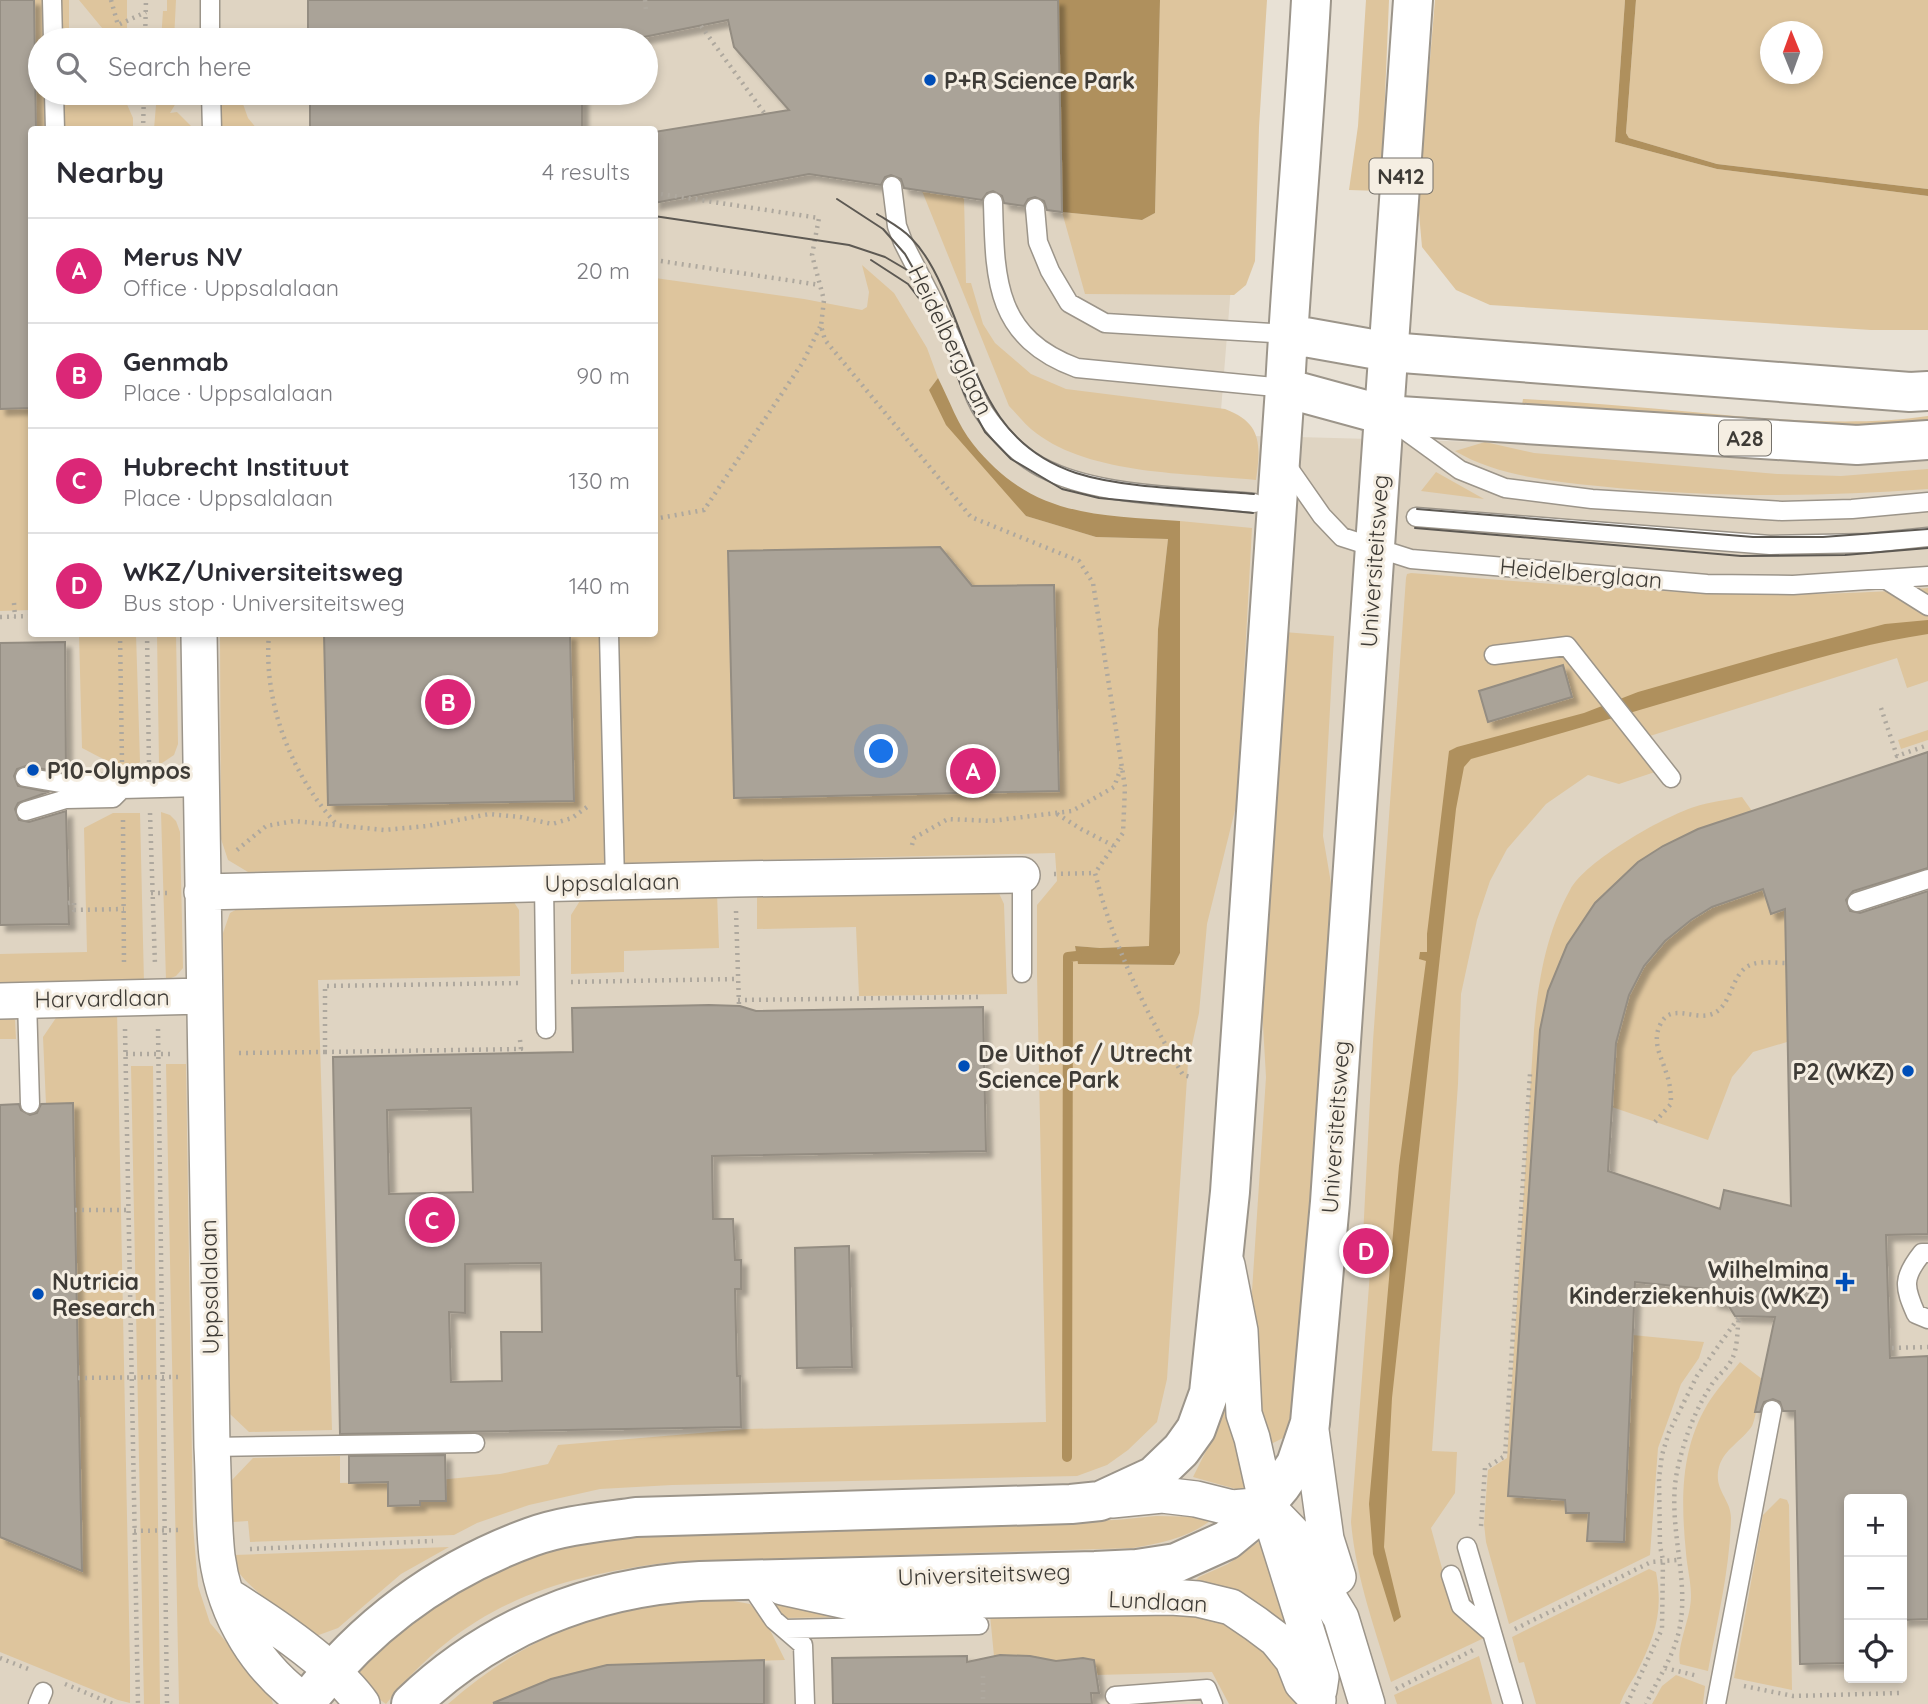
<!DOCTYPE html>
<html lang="en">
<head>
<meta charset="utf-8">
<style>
	body { margin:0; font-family:Quicksand,sans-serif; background:#f2f2f3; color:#2b2b33 }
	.controls { position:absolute; right:21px; bottom:21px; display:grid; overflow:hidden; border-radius:7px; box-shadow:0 4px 10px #0003 }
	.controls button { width:63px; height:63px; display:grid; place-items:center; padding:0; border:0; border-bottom:2px solid #e1e1e2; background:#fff; color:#2b2b33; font:35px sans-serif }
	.compass { position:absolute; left:1760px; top:21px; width:63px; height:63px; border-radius:50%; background:#fff; box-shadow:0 4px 10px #0003; rotate:359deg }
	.you { position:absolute; left:882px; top:752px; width:24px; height:24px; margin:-18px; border:5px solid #fff; border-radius:50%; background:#1a73e8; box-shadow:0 0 0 10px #1a73e833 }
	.badge { display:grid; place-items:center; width:46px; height:46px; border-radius:50%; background:#db2777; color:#fff; font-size:23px; font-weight:700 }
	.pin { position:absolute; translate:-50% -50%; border:4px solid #fff; box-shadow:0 2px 7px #0006 }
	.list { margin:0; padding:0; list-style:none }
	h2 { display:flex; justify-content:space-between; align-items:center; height:91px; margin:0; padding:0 28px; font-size:30px }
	h2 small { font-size:23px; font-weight:400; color:#7c7c81 }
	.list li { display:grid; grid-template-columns:46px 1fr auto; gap:21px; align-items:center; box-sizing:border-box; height:105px; padding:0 28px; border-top:2px solid #e1e1e2 }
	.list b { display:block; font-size:26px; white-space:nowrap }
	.list p { margin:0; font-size:23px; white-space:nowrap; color:#7c7c81 }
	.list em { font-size:23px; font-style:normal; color:#7c7c81 }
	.icon { flex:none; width:38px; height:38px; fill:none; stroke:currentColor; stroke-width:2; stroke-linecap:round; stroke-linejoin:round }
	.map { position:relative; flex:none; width:1928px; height:1704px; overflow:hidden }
	.search { position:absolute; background:#fff; box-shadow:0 4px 10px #0003; left:28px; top:28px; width:630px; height:77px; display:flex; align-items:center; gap:18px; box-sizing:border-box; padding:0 24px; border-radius:38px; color:#7c7c81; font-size:26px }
	.panel { position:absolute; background:#fff; box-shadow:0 4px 10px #0003; left:28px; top:126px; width:630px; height:511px; border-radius:7px }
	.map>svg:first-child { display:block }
	.built { fill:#dfd4c2; fill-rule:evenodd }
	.green { fill:#dec59d; fill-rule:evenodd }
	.water { fill:#af905d }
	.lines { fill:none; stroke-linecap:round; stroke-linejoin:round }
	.stream { stroke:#af905d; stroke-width:10 }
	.building { fill:#aaa398; stroke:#948d82; stroke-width:2; fill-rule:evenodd; filter:url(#shadow) }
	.lane-casing { stroke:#9c958a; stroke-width:21 }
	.street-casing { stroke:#9c958a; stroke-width:38 }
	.secondary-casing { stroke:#9c958a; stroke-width:42 }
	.primary-casing { stroke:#9c958a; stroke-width:42 }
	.highway-casing { stroke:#9c958a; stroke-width:42 }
	.path { stroke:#aea89e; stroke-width:4.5; stroke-dasharray:2 5; stroke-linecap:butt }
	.lane { stroke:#fff; stroke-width:18 }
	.street { stroke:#fff; stroke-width:35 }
	.secondary { stroke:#fff; stroke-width:38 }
	.primary { stroke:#fff; stroke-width:38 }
	.highway { stroke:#fff; stroke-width:38 }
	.tram { stroke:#5d5953; stroke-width:2 }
	.poi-dot { fill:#004eb8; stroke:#f5eee2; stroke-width:2.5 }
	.labels { text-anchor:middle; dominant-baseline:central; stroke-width:6; stroke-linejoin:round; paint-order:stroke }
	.shield { fill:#f5eee2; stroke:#75716a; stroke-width:2 }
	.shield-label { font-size:21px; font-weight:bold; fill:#3e3b36 }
	.poi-label { font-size:23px; font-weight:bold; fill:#3e3b36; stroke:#f5eee2; text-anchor:start }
	.street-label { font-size:23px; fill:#3e3b36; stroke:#f5eee2 }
</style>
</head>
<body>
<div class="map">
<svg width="1928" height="1704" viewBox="0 0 1928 1704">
	<defs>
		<filter id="shadow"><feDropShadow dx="6" dy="6" stdDeviation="2" flood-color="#0004"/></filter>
	</defs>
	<rect width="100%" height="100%" fill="#e8e1d5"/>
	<path class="built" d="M0 0H1254L1219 435 1928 454V1704H0ZM40 40H646V93H40ZM32 130H654V634H32ZM1849 1499H1902V1678H1849Z"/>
	<path class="green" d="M0 0H69V32L77 40H40V93H122L133 118V129L32 130 31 610 0 611Z
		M79 0H127V40H112Z
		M167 0H176L174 40H161L163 11H167Z
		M1160 0H1267L1259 127 1255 261 1246 285 1234 295 1085 294 1062 212 1142 220 1155 213Z
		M1366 0H1389L1381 191 1349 190 1358 126Z
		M1435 0H1625L1615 142 1717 169 1928 196V330H1871L1490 305 1456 290 1422 247 1418 202Z
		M1636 0H1928V189L1717 164 1629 138 1626 133ZM1770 32H1812V74H1770Z
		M157 93H182L170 113 177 112 194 129H154Z
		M220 93H239L248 118 257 129H222Z
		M922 191 964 197 966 283H971L983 324 995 343 1031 374 1066 389 1225 409C1262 423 1261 444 1256 480 1188 473 1091 475 1036 433 1026 426 1018 415 1009 406Z
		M862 265 894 293 927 348 938 378 929 390 1026 516 1096 537 1168 539 1158 629 1149 946 1100 948 1075 946 1078 964 1174 965 1180 953V521L1252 528 1237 802 1207 924 1199 1013 1188 1063 1167 1379 1157 1422 1128 1450 1107 1465 1077 1476 672 1485 600 1489 529 1505 477 1523 454 1535 250 1542 248 1521 233 1522 232 1480 253 1458 340 1456V1483L428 1481 500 1474 548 1464 558 1445 747 1429 1046 1422 1037 973V905L1057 881 1055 853 248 872 228 860 221 839 220 634H654L655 278 804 299 862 310 867 307 869 292Z
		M1523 399C1580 402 1636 407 1693 412 1767 419 1855 427 1928 416V428L1908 431 1521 411Z
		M1485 442 1534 453 1777 474 1841 476 1928 469V489C1818 497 1708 498 1598 486 1550 481 1497 476 1455 451Z
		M1436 472 1484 499 1421 491Z
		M1411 573C1583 586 1756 604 1928 588V681L1907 688 1897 658 1634 741 1655 772 1619 784 1588 775 1546 804 1507 849 1490 881 1477 920 1461 994 1458 1084 1432 1451 1457 1452 1455 1493 1431 1528 1454 1612 1484 1638 1391 1682C1375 1629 1356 1578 1351 1522L1372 1246 1363 1237 1373 1041 1406 578 1407 574Z
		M1284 632 1334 636 1323 836 1333 895 1301 1344 1291 1414 1285 1437 1273 1443 1261 1437 1250 1322 1266 1077 1260 973Z
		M79 634H136L140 762C125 774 97 755 82 748Z
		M157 634H176L178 744 174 755 159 765Z
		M1928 730V740L1901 749 1898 740Z
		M1742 797 1752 811C1690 832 1634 855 1593 908L1538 1081 1509 1497 1567 1500 1566 1512 1588 1513V1541L1625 1543 1632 1335 1704 1342 1699 1358 1681 1384 1658 1448 1650 1555 1509 1624 1486 1542 1484 1524 1488 1470 1507 1458 1534 1030C1538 982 1546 933 1570 890 1585 861 1663 817 1694 807 1709 802 1726 800 1742 797Z
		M161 812 170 815 176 821 180 832 183 968 176 976 166 980Z
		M113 813H140L144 983 0 986V954L87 952 84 828Z
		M997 889 1004 904 1007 994 859 996 856 927 757 929V892Z
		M1763 889 1771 914 1787 909V1042L1753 1052 1732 1077 1708 1140 1612 1107C1614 1080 1613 1052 1619 1026 1631 975 1665 931 1712 907 1728 900 1746 895 1763 889Z
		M717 893 719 948 624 951V972L571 974V915L583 896Z
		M510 896 519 910 520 976 318 980 332 1430 249 1432 230 1414 223 933 230 913 248 903Z
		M117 1010 130 1668V1703L118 1700 0 1652V1536L82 1570 73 1104H46L43 1037 60 1012Z
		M0 1013H5L15 1020 16 1039H0Z
		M166 1064H186L193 1525 198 1586 210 1623 270 1693 273 1704H179Z
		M131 1066H153L160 1704H144Z
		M1740 1362 1762 1379C1759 1390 1757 1416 1752 1426 1742 1441 1724 1449 1719 1467 1713 1490 1731 1499 1731 1518 1730 1569 1717 1621 1708 1671L1680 1664C1676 1647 1691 1618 1691 1596 1691 1581 1687 1567 1686 1553 1681 1502 1680 1451 1707 1405 1716 1390 1729 1376 1740 1362Z
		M1232 1397 1254 1483 1243 1491 1193 1477 1218 1427 1224 1402Z
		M1780 1498 1787 1500 1789 1505 1792 1690 1734 1678 1763 1515Z
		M1156 1516 1205 1517 1210 1521C1187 1538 1161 1543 1133 1548L672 1562C551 1577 464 1606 386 1704L375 1696 357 1672C408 1619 472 1576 542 1553 633 1524 742 1528 836 1526 930 1524 1023 1522 1117 1520Z
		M1261 1540 1290 1626 1250 1601 1197 1584 1195 1581 1199 1577 1228 1564Z
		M449 1547 401 1574 338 1628 316 1636 301 1633 246 1581 239 1573 234 1555Z
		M1649 1569 1656 1572C1664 1613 1654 1638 1636 1674 1630 1684 1624 1693 1620 1704H1536L1524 1662 1519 1663 1512 1637Z
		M722 1599 750 1604 764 1618 785 1660 607 1665 551 1679 500 1704H448C530 1632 614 1602 722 1599Z
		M778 1604 822 1610 1213 1612 1264 1647 1299 1704H1229L1212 1672 1096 1675 1095 1666 1088 1659 1056 1661 1024 1655 994 1656 990 1615 783 1618 775 1605Z
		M1479 1656 1492 1704H1397L1394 1695Z
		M1676 1675 1705 1686 1703 1704H1652L1662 1686Z"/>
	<path class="water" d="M1058 0H1160L1155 213 1142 220 1062 212Z
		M1625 0H1636L1626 133 1629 138 1717 164 1928 189V196L1717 169 1615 142Z
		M938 378C949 399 958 426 973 444 1031 517 1096 515 1180 521V953L1174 965 1078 964 1075 946 1100 948 1149 946 1158 629 1168 539 1096 537 1026 516 946 425 929 390Z
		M1928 620V634C1867 643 1811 660 1752 677 1658 704 1565 733 1471 759L1464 767 1456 809 1392 1398 1384 1547 1401 1617 1394 1622 1373 1554 1369 1504 1399 1166 1426 961 1419 959 1420 952H1427V934L1449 751 1457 747 1584 713 1638 692 1782 651 1885 624Z"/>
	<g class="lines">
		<path class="stream" d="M1067 1457 1068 957 1077 956"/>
	</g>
	<path class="building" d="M0 0H34L36 130H32V408L0 409Z
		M308 0H1058L1062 212 1047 210 1044 201 1035 197 1028 199 1024 206 1004 203 1002 196 993 191 987 193 982 200 904 188 901 179 891 175 885 177 881 185 809 174 654 203V132L789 110 734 47 728 20 629 40H308Z
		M310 93H582V130H310Z
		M940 547 972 586 1054 585 1059 791 734 798 728 551Z
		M324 634H570L574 801 328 805Z
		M65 642 66 773 26 766 17 769 14 776 18 786 48 792 18 803 15 809 19 820 29 822 66 811 69 924 0 925V643Z
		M1563 665 1572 697 1488 722 1479 691Z
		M1928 752V868L1853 891 1846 900 1850 911 1860 913 1928 891V1234L1886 1235 1890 1358 1928 1356V1619L1902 1620V1499H1849V1663L1800 1664 1795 1411H1783L1780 1402 1773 1399 1764 1402 1760 1412H1755L1775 1317 1735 1316 1728 1305 1712 1302 1715 1290 1635 1282 1624 1542 1587 1541 1589 1513H1566L1565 1500 1508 1496 1540 1030 1548 991 1567 945 1595 903 1638 862 1663 846 1698 829ZM1763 889 1771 914 1785 909 1791 1206 1724 1190 1720 1209 1608 1171 1616 1043 1629 995 1644 966 1665 941 1691 920 1712 907Z
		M709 1005 740 1006 756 1011 983 1007 986 1151 712 1156 713 1219H733L735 1260H741V1289H735L737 1376H740L741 1427 340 1434 333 1057 573 1052 572 1008ZM471 1108 473 1192 389 1194 387 1110ZM541 1263 542 1332H501L502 1381 451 1382 449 1312 465 1313V1264Z
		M73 1103 75 1210 82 1571 0 1537V1105L19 1104 21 1110 30 1115 37 1113 41 1104Z
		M849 1246 852 1367 797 1368 795 1248Z
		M445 1455 446 1501H420V1505L388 1506V1482L349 1483V1456Z
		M1000 1655 1030 1656 1056 1661 1083 1658 1094 1660 1099 1693H1091L1092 1704H833L832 1658 967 1656V1662Z
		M764 1660V1704L493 1703 551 1679 607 1665Z"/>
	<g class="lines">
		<g class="lane-casing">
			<path id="lane" d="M52 0 53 40
				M210 0V40
				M54 93 55 130
				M211 93 212 130
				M892 186 897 226 903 242C922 280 943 318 960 357 968 374 972 395 983 411 999 435 1022 459 1049 471 1104 497 1193 497 1254 503
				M993 202C995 279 994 337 1077 368L1285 388
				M1035 208 1038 242 1050 271 1069 303 1105 323 1288 334
				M1395 423 1460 470 1505 488 1592 499 1782 511 1852 509 1928 502
				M1285 463 1322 516 1342 537 1411 559 1707 584 1793 585 1928 576
				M1416 517 1770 545 1870 543 1928 537
				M1885 579 1928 606
				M609 634 615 882
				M1494 655 1567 646 1671 778
				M25 777 66 784 112 783 122 789 113 798 66 799 26 811
				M122 789 200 787
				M1022 875V973
				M544 884 546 1029
				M1857 902 1928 879
				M27 1000 30 1104
				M1928 1253H1922C1902 1278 1904 1287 1916 1314L1928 1319
				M212 1447 475 1443
				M1467 1547 1513 1704
				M1451 1575 1461 1606 1490 1631
				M747 1580 774 1620 803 1645 805 1704
				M785 1629 979 1625
				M1115 1696 1207 1689 1213 1704
				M38 1704 43 1692
				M1716 1704 1772 1410"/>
		</g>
		<g class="street-casing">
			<path id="street" d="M199 634 212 1447C214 1483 213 1520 217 1556 225 1616 258 1670 308 1704
				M202 892 736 879 1022 875
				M0 1001 204 996
				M1227 1265 1240 1331 1244 1414 1252 1438 1267 1505 1321 1677 1319 1690
				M1310 1423 1326 1539 1338 1577
				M1112 1500 1162 1495 1196 1499 1232 1508 1267 1505
				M1273 1513 1309 1550 1323 1588 1341 1618 1367 1704
				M782 1587 850 1602 1171 1597 1198 1599 1231 1607 1256 1624 1276 1639 1293 1660 1302 1683 1318 1700
				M228 1596C270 1622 334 1664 362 1704"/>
		</g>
		<g class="secondary-casing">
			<path id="secondary" d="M305 1704C363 1627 440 1570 531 1537 564 1525 601 1522 636 1517L1071 1504 1100 1501 1154 1476 1181 1450 1196 1429 1209 1393 1230 1192 1285 388
				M411 1704C490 1628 591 1587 700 1581L1095 1571 1137 1569 1176 1563 1227 1540 1255 1517 1281 1486 1296 1464 1310 1423 1330 1202 1384 415"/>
		</g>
		<g class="primary-casing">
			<path id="primary" d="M1311 0C1304 129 1292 258 1285 388L1384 415 1413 0
				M1288 334 1389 352"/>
		</g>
		<g class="highway-casing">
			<path id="highway" d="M1389 352 1910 392 1928 391
				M1384 415 1857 445 1928 440"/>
		</g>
		<path class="path" d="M111 0 118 25 146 12
			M645 0 646 11
			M701 26 765 114
			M145 40 146 0
			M143 130 144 93
			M654 193 819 218 812 255 824 300 821 326 825 340 971 517 1079 561 1093 583 1125 787 1123 833 1095 873C1113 945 1145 1011 1183 1075L1191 1077
			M654 260 820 285
			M654 519 704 510 803 362 820 327
			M14 603 15 617
			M0 617 32 616
			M120 634 122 762
			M147 634 149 765
			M269 634C263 703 291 774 337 825
			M1881 708 1897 756 1928 745
			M150 813 155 965
			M1057 814 1081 829 1114 846
			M123 820 124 965
			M912 845 914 838 948 819 991 821 1072 811 1114 787 1121 768
			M237 850 266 826 294 821 384 830 427 826 489 814 520 817 552 824 572 818 587 807
			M1054 874 1095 873
			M151 893H168
			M68 903 74 902V910L124 909
			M736 911 739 1006
			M571 982 738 979
			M738 1000 983 997
			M125 1029 138 1704
			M158 1029 167 1704
			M325 1052 521 1049 520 1040 523 1039
			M239 1053 325 1052V986L520 983
			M126 1054H174
			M1655 1122 1671 1104C1671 1093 1670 1083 1666 1072 1661 1056 1652 1042 1660 1025 1670 1003 1691 1019 1709 1015 1734 1009 1729 971 1753 964 1762 961 1776 963 1786 963
			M75 1210H128
			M1892 1348 1928 1347
			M78 1378 179 1377
			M1481 1526 1485 1468 1505 1456 1530 1074
			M134 1531 180 1530
			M250 1549 433 1541
			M1515 1629 1651 1562 1677 1560
			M0 1658 31 1670
			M1665 1668 1698 1676
			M983 1676V1704
			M65 1684 113 1704
			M1744 1686 1793 1696 1901 1693
			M1396 1689 1473 1650
			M1627 1704 1662 1629 1663 1560 1660 1546 1659 1478 1662 1455 1669 1432 1697 1376 1739 1317C1737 1329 1738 1348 1732 1359 1728 1368 1718 1375 1712 1384 1695 1410 1685 1437 1678 1467 1665 1522 1691 1578 1679 1631 1673 1658 1657 1680 1646 1704"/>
		<use href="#lane" class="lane"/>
		<use href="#street" class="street"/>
		<use href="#secondary" class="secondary"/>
		<use href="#primary" class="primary"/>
		<use href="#highway" class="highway"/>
		<path class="tram" d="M837 199 883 229 905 254 918 277 964 393 985 432 1011 459 1062 489 1099 498 1253 513
			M877 214C888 221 902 228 911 238 925 252 934 269 942 287 976 362 985 443 1076 473 1126 489 1200 489 1254 494
			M654 216 849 245 885 257 914 274
			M871 260 908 284 921 301
			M1417 509 1753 537H1823L1928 529
			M1415 528 1741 556 1845 555 1928 548"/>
	</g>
	<g class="poi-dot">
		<circle cx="930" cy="80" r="7"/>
		<circle cx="33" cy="770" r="7"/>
		<circle cx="964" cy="1066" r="7"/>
		<circle cx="1908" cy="1071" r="7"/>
		<path d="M1841.5 1271.5h7v7h7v7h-7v7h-7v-7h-7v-7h7z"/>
		<circle cx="38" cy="1294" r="7"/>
	</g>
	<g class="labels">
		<g class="shield">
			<rect x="1369.5" y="158.5" width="63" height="35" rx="5"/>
			<rect x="1719" y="420.5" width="52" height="35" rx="5"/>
		</g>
		<g class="shield-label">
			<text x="1401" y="176">N412</text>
			<text x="1745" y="438">A28</text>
		</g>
		<g class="poi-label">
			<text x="944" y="80">P+R Science Park</text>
			<text x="47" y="770">P10-Olympos</text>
			<text x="978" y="1053">De Uithof / Utrecht<tspan x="978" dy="26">Science Park</tspan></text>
			<text x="1894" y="1071" text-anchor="end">P2 (WKZ)</text>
			<text x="1829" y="1269" text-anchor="end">Wilhelmina<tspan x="1829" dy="26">Kinderziekenhuis (WKZ)</tspan></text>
			<text x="52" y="1281">Nutricia<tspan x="52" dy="26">Research</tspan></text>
		</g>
		<g class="street-label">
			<text transform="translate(951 340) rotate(64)">Heidelberglaan</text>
			<text transform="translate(1374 561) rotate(-86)">Universiteitsweg</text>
			<text transform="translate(1581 573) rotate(5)">Heidelberglaan</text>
			<text transform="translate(612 882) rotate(-1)">Uppsalalaan</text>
			<text transform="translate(102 998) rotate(-1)">Harvardlaan</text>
			<text transform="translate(1335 1127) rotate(-86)">Universiteitsweg</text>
			<text transform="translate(209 1287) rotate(-91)">Uppsalalaan</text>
			<text transform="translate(984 1574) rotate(-2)">Universiteitsweg</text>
			<text transform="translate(1158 1601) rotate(3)">Lundlaan</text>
		</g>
	</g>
</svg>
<div class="controls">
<button>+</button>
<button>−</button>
<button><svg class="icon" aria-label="locate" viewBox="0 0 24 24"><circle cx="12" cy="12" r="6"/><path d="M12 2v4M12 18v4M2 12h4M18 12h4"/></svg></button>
</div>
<svg class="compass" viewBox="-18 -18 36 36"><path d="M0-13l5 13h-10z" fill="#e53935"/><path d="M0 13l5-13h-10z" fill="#7c7c81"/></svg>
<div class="you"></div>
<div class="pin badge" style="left:973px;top:771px">A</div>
<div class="pin badge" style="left:448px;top:702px">B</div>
<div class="pin badge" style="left:432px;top:1220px">C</div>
<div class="pin badge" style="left:1366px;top:1251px">D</div>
<div class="search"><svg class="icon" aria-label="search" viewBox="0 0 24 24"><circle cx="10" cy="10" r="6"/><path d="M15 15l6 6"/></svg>Search here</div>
<section class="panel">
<h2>Nearby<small>4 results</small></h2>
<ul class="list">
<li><span class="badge">A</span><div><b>Merus NV</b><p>Office · Uppsalalaan</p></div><em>20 m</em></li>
<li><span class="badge">B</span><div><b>Genmab</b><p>Place · Uppsalalaan</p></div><em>90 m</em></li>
<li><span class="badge">C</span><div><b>Hubrecht Instituut</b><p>Place · Uppsalalaan</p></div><em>130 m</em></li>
<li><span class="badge">D</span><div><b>WKZ/Universiteitsweg</b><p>Bus stop · Universiteitsweg</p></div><em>140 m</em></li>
</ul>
</section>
</div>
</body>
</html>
